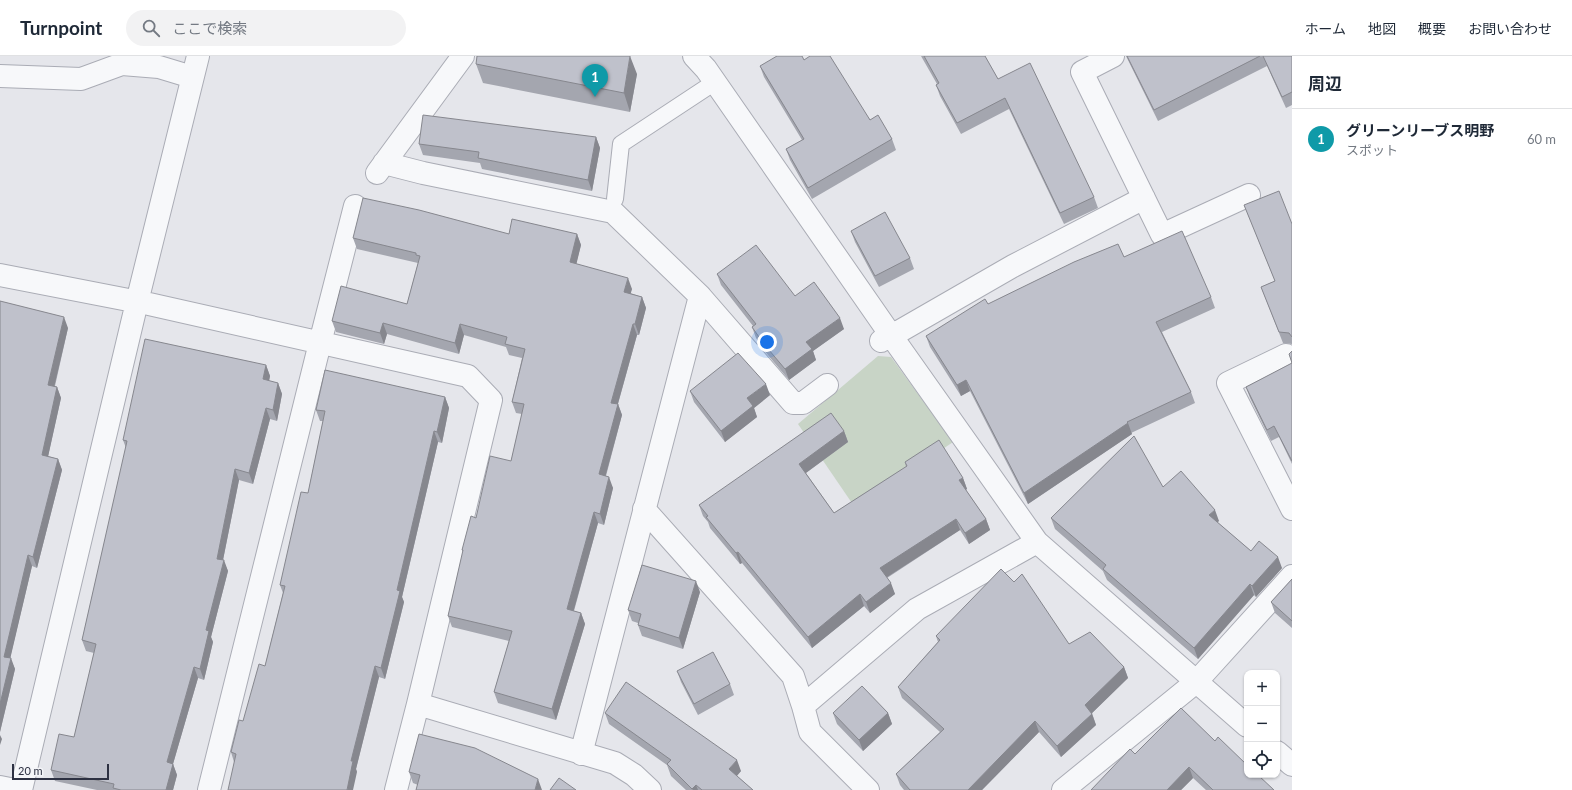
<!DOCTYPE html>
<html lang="ja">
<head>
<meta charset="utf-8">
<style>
	body { margin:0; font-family:Lato,"Noto Sans JP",sans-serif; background:#f2f2f3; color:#1f2937 }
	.controls { position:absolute; right:12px; bottom:12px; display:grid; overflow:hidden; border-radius:8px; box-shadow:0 1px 3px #0004 }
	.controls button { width:36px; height:36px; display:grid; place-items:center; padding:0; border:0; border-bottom:1px solid #e0e1e3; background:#fff; color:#1f2937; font:20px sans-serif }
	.scale { position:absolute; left:12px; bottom:10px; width:97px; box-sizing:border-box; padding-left:4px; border:2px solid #2d3142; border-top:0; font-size:11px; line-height:14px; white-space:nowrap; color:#2d3142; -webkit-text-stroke:3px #f4f5f8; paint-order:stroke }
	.you { position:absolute; left:767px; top:286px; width:14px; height:14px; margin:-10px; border:3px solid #fff; border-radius:50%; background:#1a73e8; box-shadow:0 0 0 6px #1a73e833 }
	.badge { display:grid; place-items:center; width:26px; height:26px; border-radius:50%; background:#c55755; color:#fff; font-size:13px; font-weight:700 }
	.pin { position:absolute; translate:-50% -33px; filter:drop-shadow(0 1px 2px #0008) }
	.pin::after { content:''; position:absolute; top:21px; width:14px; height:12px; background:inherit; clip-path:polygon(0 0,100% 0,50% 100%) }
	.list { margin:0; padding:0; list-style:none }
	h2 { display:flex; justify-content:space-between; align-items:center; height:52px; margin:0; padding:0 16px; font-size:17px }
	h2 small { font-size:13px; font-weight:400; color:#747a83 }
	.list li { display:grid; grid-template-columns:26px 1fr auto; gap:12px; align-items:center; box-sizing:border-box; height:60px; padding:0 16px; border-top:1px solid #e0e1e3 }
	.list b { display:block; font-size:15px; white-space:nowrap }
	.list p { margin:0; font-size:13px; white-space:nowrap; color:#747a83 }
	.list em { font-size:13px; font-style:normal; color:#747a83 }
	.icon { flex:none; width:22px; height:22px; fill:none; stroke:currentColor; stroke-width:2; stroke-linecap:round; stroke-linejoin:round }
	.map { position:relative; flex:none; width:1292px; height:734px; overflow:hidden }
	header { display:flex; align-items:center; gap:24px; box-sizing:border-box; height:56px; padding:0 20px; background:#fff; border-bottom:1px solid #e0e1e3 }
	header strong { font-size:19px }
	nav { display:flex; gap:22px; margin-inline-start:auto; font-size:14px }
	.search { width:280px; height:36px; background:#f2f2f3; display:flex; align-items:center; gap:10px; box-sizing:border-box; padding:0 14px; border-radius:22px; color:#747a83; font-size:15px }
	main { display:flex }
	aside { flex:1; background:#fff }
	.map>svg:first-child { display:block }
	.green { fill:#c8d4c6 }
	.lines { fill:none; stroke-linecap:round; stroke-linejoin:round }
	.lane-casing { stroke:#aaacb5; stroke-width:18 }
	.street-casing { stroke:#aaacb5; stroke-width:24 }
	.lane { stroke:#f7f8fa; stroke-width:16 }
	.street { stroke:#f7f8fa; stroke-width:22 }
	.wall { fill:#a4a6af }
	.shaded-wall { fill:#86878e }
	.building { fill:#bfc1cb; stroke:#86878e }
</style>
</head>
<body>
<header>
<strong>Turnpoint</strong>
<div class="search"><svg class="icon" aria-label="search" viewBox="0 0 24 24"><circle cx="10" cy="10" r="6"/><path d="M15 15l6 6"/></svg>ここで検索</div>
<nav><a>ホーム</a><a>地図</a><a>概要</a><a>お問い合わせ</a></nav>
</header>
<main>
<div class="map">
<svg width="1292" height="734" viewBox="0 0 1292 734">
	<rect width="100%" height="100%" fill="#e5e6eb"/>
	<path class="green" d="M878 300 891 301 953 386 856 453 798 368Z"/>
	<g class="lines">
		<g class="lane-casing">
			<path id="lane" d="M615 143 621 88 715 26"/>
		</g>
		<g class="street-casing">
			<path id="street" d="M694 0 706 13 890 278 1037 486 1247 670
				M1113 0 1082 16 1162 179 1249 139
				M0 20 81 23 122 8 159 11 192 21
				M384 107 423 117 613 156 700 240 581 698
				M377 117 463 0
				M0 219 149 248 468 320 491 344 418 648 396 734
				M700 240 793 347H803L827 329
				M881 285 890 278 900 275 1013 210 1144 142
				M1286 299 1228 327 1292 453
				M644 453 793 620 803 650
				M418 648 615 707 634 719 650 734
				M1277 696 1292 709
				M0 731 15 734
				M21 734 137 246 198 0
				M209 734 320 287 355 150
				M868 734 810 676 803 650 917 553 1037 486
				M1063 734 1196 626 1292 520"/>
		</g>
		<use href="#lane" class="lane"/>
		<use href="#street" class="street"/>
	</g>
	<path class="wall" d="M921 0H985L998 23 1094 141 1098 152 1064 168 1009 53 961 78 940 40 936 29 937 28Z
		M1126 0H1292V49L1286 52 1267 10 1158 65Z
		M804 4 892 83 896 94 812 143 790 104 786 93 802 84 764 21 760 10Z
		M476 8 637 18 630 56 483 27Z
		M596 81 600 92 592 135 482 113 480 107 423 99 419 88Z
		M1244 149 1292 168V288L1283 287 1261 231 1275 225Z
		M851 175 910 202 914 213 879 231 855 186Z
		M509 178H577L581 189 576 208 632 233 630 237 642 241 646 252 639 279H637L618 348 622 359 606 420 613 432 604 469 598 467 574 555 581 557 585 568 556 664 498 647 494 636 509 585 452 571 448 560 463 496 462 494 476 462 511 405 522 358 516 357 512 346 522 302 509 299 506 291 464 279 459 298 387 278 384 288 336 276 332 265 407 248 418 207 357 193 353 182Z
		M717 218 795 240 844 273 813 295 816 304 789 324 762 292 761 289 756 282 752 271 753 270 721 229Z
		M1211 241 1215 252 1162 276 1191 336 1195 347 1131 377 1132 378 1028 448 970 335 961 340 930 291 926 280 988 248Z
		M0 245 68 272 55 330 57 331 61 342 48 400 58 403 62 414 37 512 32 510 10 602 15 613 0 676Z
		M1292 295V408L1279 381 1271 385 1250 342 1246 331 1292 307 1289 298Z
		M266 309 270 320 269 325 278 327 282 338 277 365 270 363 253 428 239 424 223 504 228 515 211 581 213 586 204 624 198 622 173 708 177 719 173 734H97L55 725 51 714 74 681 94 597 86 595 82 584 126 392 123 384Z
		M690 335 770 339 754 352 757 361 725 386 694 346Z
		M445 341 449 352 442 387 438 386 423 451 402 541 404 546 385 623 379 621 356 713 357 716 234 706 231 696 265 610 283 537 280 529 308 437 323 365H320L316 354Z
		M844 375 848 386 806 417 834 457 906 411 905 406 963 422 967 433 966 434 986 463 990 474 969 488 960 474 887 522 895 538 870 557 864 550 812 592 742 507 740 508 710 472 708 466 703 460 699 449Z
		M1163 431 1219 465 1217 466 1251 495 1282 512 1256 541 1254 539 1198 603 1107 524 1103 515 1055 473 1051 462Z
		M1292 523V572L1275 557 1271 546Z
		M700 536 683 593 642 580 638 569V567L632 565 628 554Z
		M936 580 1069 588 1124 611 1128 622 1092 657 1096 669 1061 701 1039 676 982 734H904L900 729 896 718 940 676 902 642 898 631 938 586Z
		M677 615 730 628 734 639 698 659 681 626Z
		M605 657 741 715 737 720 753 734H686L671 720 667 709 609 668Z
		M833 657H888L892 668 863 695 837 668Z
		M1215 685 1274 734H1206L1193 722 1181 734H1091L1135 698Z
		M409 716 542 734H416L418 729 413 727Z"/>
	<path class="shaded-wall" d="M630 0 637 18 630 56 624 37Z
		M596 81 600 92 592 135 588 124Z
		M577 178 581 189 574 218 570 206Z
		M628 222 632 233 628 247 624 236Z
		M642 241 646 252 639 279 635 268Z
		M64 261 68 272 52 340 48 329Z
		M840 262 844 273 813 295 816 304 789 324 785 313 806 286Z
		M383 267 387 278 384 288 380 277Z
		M460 268 464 279 459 298 455 287Z
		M633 268 637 279 615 358 611 347Z
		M266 309 270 320 267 334 263 323Z
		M966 324 970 335 961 340 957 329Z
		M278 327 282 338 277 365 273 354Z
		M766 328 770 339 754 352 757 361 725 386 721 375 747 342Z
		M57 331 61 342 46 410 42 399Z
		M445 341 449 352 442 387 437 376Z
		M618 348 622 359 603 429 599 418Z
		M266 352 270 363 253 428 249 417Z
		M1128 367 1132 378 1028 448 1024 437Z
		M434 375 438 386 402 541 404 546 385 623 381 612 397 534Z
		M844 375 848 386 803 419 799 408Z
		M58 403 62 414 37 512 33 501Z
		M235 413 239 424 221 514 217 503Z
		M609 421 613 432 604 469 600 458Z
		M963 422 967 433 963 435 959 424Z
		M1215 454 1219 465 1213 470 1209 459Z
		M594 456 598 467 571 564 567 553Z
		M956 463 960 474 884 523 880 512Z
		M986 463 990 474 969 488 965 477Z
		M738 496 742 507 740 508 736 497Z
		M28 499 32 510 8 612 4 601Z
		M1278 501 1282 512 1256 541 1252 530Z
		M224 504 228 515 211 581 213 586 204 624 200 613 206 574Z
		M696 525 700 536 683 593 679 582Z
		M891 527 895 538 870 557 866 546Z
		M1250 528 1254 539 1198 603 1194 592Z
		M860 538 864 550 812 592 808 581Z
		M581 557 585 568 556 664 552 653Z
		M11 602 15 613 0 676V648Z
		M375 610 379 621 356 713 357 716 353 734H347L351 705Z
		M194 611 198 622 173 708 177 719 173 734H166L167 706Z
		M1124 611 1128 622 1089 660 1085 649Z
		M888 657 892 668 863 695 859 684Z
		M1092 658 1096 669 1061 701 1057 690Z
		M1035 665 1039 676 982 734H968Z
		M0 679 2 683 0 689Z
		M737 704 741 715 733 724 729 713Z
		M1189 711 1193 722 1181 734H1167Z
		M538 723 542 734H535Z
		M696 729 698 734H693L692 733Z"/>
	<path class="building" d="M477 0H630L624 37 476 8Z
		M777 0H802L804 4 810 0H830L870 64 878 59 892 83 808 132 786 93 804 83 760 10Z
		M924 0H985L998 23 1030 7 1094 141 1060 157 1005 42 957 67 936 29 939 27Z
		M1127 0H1260L1154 54Z
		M1263 0H1292V36L1282 41Z
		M423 59 596 81 588 124 478 102 479 96 419 88Z
		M1279 135 1292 168V281L1289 277 1279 276 1261 231 1275 225 1244 149Z
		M363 142 419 154 509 178 512 163 577 178 570 206 628 222 624 236 642 241 635 268H633L611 347 618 348 599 418 609 421 600 458 594 456 567 553 581 557 552 653 494 636 512 575 448 560 463 494H462L471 460 476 462 490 400 511 405 524 348 512 346 525 293 505 288 507 281 460 268 455 287 383 267 380 277 332 265 341 230 407 248 420 200 416 199V197L353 182Z
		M885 156 910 202 875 220 851 175Z
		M1182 175 1211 241 1156 266 1191 336 1127 366 1128 367 1024 437 966 324 957 329 926 280 985 243 988 248 1074 206 1118 188 1124 201Z
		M756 189 795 240 814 226 840 262 806 286 812 293 785 313 758 281H759L752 271 756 268 717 218Z
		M0 245 64 261 48 329 57 331 42 399 58 403 33 501 28 499 4 601 11 602 0 648Z
		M145 283 266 309 263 323 278 327 273 354 266 352 249 417 235 413 217 503 224 504 206 574 209 575 200 613 194 611 167 706 173 708 166 734H121L113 732 114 728 51 714 59 678 74 681 96 588 82 584 127 385 123 384Z
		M1292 295V307L1289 298Z
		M738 297 766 328 747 342 753 350 721 375 690 335Z
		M1292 307V405L1274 370 1267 374 1246 331Z
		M325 314 445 341 437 376 434 375 419 440 397 534 400 535 381 612 375 610 351 705H353L347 734H228L236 698 231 696 239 664 243 665 259 608 265 610 285 530 280 529 301 436 308 437 325 355 316 354Z
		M831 357 844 375 799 408 834 457 907 410 905 406 939 384 963 422 959 424 986 463 965 477 956 463 880 512 891 527 866 546 860 538 808 581 738 496 736 497 706 461 708 460 699 449Z
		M1134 380 1163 431 1181 415 1215 454 1209 459 1251 495 1259 485 1278 501 1252 530 1250 528 1194 592 1103 513 1106 509 1051 462Z
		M642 509 696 525 679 582 638 569 641 558 628 554Z
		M1001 513 1014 526 1022 518 1069 588 1090 576 1124 611 1085 649 1092 658 1057 690 1035 665 968 734H910L896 718 944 673 898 631 940 584 936 580Z
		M1292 523V565L1271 546Z
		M713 596 730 628 694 648 677 615Z
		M626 626 737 704 729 713 753 734H702L696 729 692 733 667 708 671 704 605 657Z
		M862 630 888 657 859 684 833 657Z
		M1181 652 1215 685 1218 681 1247 709V719H1258L1274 734H1213L1189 711 1167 734H1091L1130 693 1135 698Z
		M419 678 475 692 538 723 535 734H416L420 719 409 716Z
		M559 722 576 734H550Z"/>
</svg>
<div class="controls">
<button>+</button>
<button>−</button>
<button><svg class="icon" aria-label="locate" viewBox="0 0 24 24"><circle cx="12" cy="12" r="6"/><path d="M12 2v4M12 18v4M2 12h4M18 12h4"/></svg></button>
</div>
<div class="scale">20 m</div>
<div class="you"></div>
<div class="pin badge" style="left:595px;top:41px;background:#0f9aa8">1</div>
</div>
<aside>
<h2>周辺<small></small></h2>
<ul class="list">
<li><span class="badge" style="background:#0f9aa8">1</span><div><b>グリーンリーブス明野</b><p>スポット</p></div><em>60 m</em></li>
</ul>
</aside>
</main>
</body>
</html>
